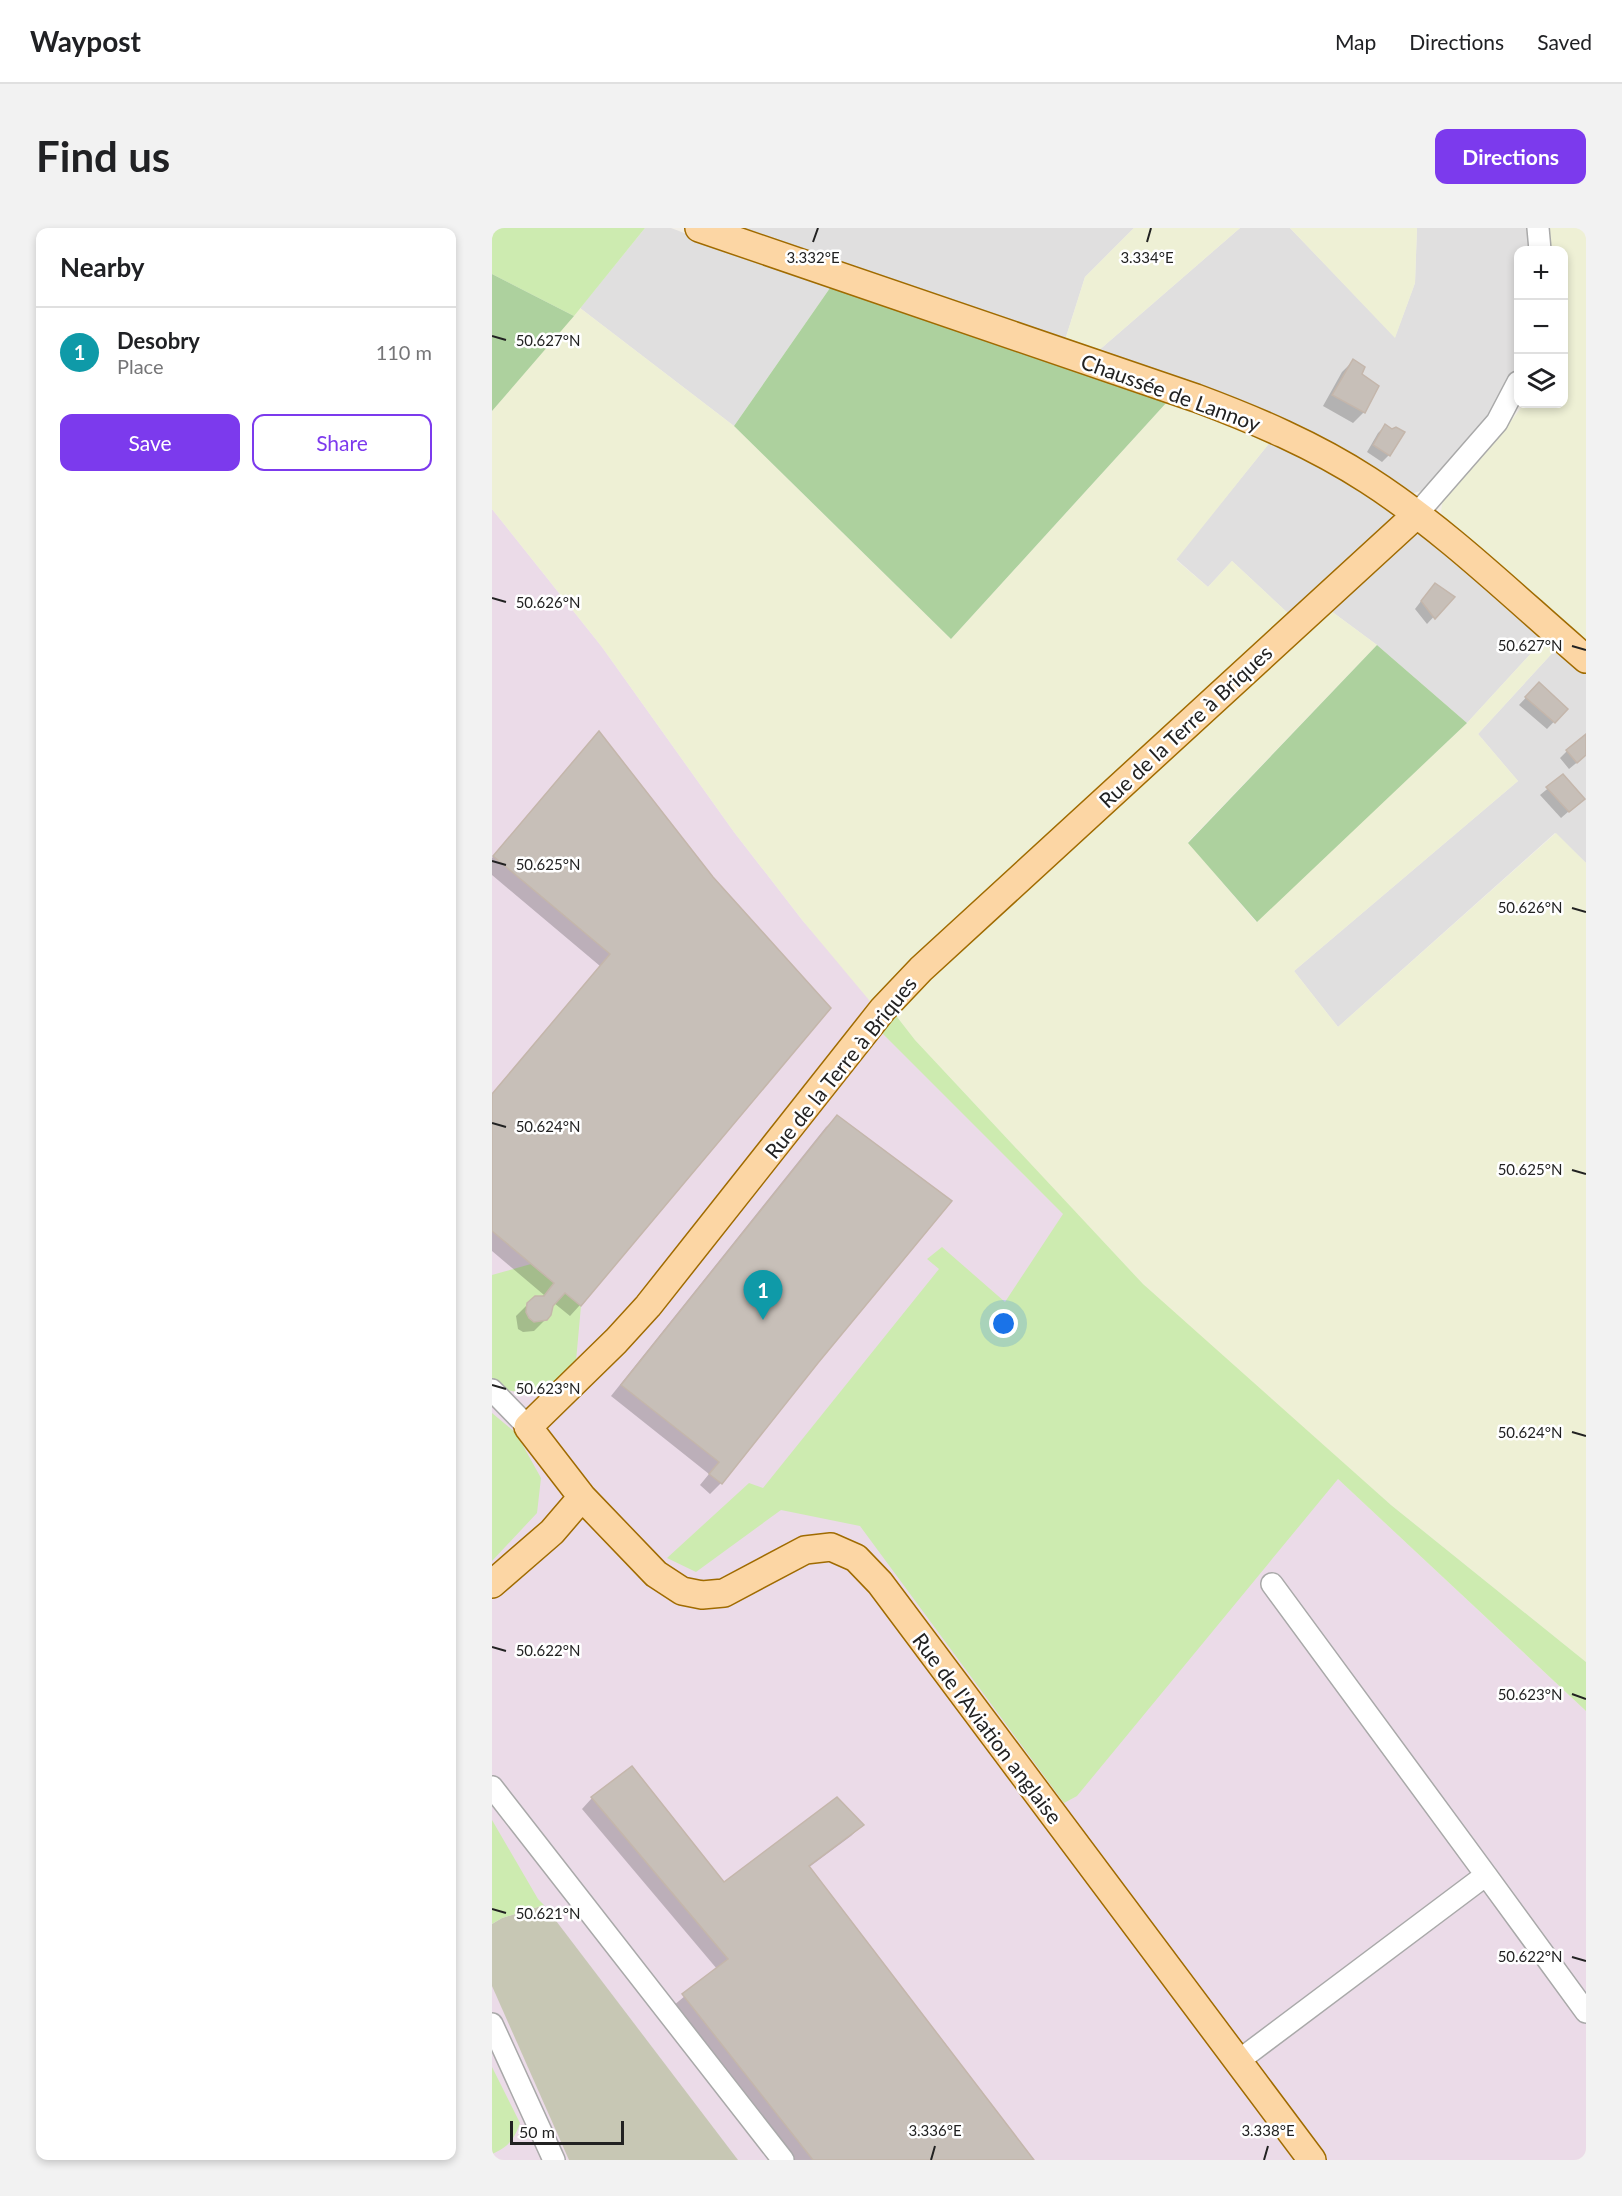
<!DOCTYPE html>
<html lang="en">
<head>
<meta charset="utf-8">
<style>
	body { margin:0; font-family:Lato,sans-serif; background:#f2f2f2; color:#202124 }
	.controls { position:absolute; right:18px; top:18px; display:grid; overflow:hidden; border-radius:12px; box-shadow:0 3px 9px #0003 }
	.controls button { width:54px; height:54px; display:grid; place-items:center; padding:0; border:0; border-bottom:2px solid #e0e0e0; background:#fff; color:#202124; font:30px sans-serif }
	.scale { position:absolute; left:18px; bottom:15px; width:114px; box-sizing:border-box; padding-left:6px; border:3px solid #222; border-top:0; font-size:16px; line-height:21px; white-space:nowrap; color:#222; -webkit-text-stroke:4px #fff; paint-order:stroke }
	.you { position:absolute; left:512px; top:1096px; width:21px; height:21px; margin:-15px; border:4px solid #fff; border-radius:50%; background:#1a73e8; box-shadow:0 0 0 9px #1a73e833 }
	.badge { display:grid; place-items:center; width:39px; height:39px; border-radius:50%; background:#7c3aed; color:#fff; font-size:20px; font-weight:700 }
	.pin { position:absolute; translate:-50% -50px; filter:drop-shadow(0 2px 3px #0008) }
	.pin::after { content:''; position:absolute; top:32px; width:21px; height:18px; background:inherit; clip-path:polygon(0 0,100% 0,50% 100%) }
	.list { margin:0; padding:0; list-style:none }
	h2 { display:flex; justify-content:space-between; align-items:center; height:78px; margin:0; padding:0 24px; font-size:26px }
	h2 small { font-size:20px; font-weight:400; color:#757577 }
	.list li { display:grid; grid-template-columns:39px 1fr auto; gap:18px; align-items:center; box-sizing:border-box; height:90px; padding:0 24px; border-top:2px solid #e0e0e0 }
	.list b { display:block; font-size:22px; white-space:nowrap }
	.list p { margin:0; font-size:20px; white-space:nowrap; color:#757577 }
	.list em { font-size:20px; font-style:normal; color:#757577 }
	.actions { display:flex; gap:12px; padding:18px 24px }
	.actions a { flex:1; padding:14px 0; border:2px solid #7c3aed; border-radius:12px; text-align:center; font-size:21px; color:#7c3aed }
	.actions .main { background:#7c3aed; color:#fff }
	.icon { flex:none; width:33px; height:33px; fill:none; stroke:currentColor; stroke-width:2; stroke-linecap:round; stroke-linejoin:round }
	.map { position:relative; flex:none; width:1094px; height:1932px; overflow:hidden; border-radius:12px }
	header { display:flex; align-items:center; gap:36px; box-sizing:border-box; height:84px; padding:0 30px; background:#fff; border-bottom:2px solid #e0e0e0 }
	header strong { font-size:28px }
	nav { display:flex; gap:33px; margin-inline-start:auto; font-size:21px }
	.intro { display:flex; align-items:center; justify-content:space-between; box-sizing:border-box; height:144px; padding:0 36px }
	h1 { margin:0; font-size:42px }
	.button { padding:15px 27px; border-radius:12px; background:#7c3aed; color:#fff; font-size:21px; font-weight:700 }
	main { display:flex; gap:36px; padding:0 36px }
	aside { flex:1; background:#fff; border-radius:12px; box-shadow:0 3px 9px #0003 }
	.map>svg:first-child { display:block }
	.residential { fill:#e0dfdf }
	.industrial { fill:#ebdbe8 }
	.construction { fill:#c7c7b4 }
	.farmland { fill:#eef0d5 }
	.grass { fill:#cdebb0 }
	.forest { fill:#add19e }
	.shadow { fill:#0003 }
	.building { fill:#c7bfb8; stroke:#c4b6ab; stroke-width:1.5 }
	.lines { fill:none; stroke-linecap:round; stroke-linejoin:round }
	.minor-casing { stroke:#a9a9a9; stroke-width:24 }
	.major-casing { stroke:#a06b00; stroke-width:30 }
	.minor { stroke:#fff; stroke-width:21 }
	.major { stroke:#fcd6a4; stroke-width:27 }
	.ticks { fill:none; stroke:#222; stroke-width:2 }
	.labels { text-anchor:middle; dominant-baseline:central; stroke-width:5; stroke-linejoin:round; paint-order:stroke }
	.street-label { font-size:21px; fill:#222; stroke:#fff }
	.ticks-label { font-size:15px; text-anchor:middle; fill:#222; stroke:#fff; stroke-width:5; stroke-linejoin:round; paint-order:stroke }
</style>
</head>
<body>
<header>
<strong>Waypost</strong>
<nav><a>Map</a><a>Directions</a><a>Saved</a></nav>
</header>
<div class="intro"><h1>Find us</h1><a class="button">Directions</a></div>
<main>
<aside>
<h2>Nearby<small></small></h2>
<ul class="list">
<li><span class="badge" style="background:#0f9aa8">1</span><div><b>Desobry</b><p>Place</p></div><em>110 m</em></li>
</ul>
<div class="actions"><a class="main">Save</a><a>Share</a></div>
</aside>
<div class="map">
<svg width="1094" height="1932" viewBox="0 0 1094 1932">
	<rect width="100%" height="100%" fill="#f2efe9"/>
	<path class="residential" d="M153 0H179L338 60 242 198 88 80Z
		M237 0H642L593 49 573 112Z
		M748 0H798L903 109 923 55 925 0H1040L1041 22H1026V136L1022 149 1003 185 937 261 914 267 605 124Z
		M779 213 810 224 902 283 903 290 799 388 740 333 716 359 684 331Z
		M924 304 940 311 1053 410 975 495 885 417 835 380Z
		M1064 421 1094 445V635L1063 605 846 799 802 743 1026 553 986 506Z"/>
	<path class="industrial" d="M0 281 110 419 242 604 311 693 532 947 844 1249 1094 1483V1932H0Z"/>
	<path class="construction" d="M52 1677 246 1932H77L0 1758V1696L10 1690Z"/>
	<path class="farmland" d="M642 0H748L605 124 573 112 593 49Z
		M798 0H925L923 55 903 110Z
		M1056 0H1094V412L953 292 949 284 951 269 1006 210 1032 176H1072V22H1058Z
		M88 80 242 198 459 411 675 174 732 193 779 213 684 332 716 359 740 333 799 388 382 778 311 693 242 604 110 419 0 281V183Z
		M835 380 885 417 696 614 764 694 975 495 1053 410 1064 421 986 506 1026 553 802 743 846 799 1064 605 1094 635V1434L899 1277 662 1068 423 812 402 785 445 737Z"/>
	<path class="grass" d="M5 0H153L82 88 0 46V6Z
		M402 785 423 812 651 1056 899 1277 1094 1434V1483L846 1251 585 1568 572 1575 368 1298 289 1282 204 1344 175 1330 257 1255 271 1260 447 1041 435 1031 450 1019 513 1074 571 986 388 803Z
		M39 1036 62 1055 54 1066 64 1075 73 1065 89 1078 84 1133C76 1141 66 1154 55 1159 40 1167 13 1166 0 1154V1047Z
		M0 1185 24 1205 49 1250 45 1285 0 1333Z
		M0 1592 46 1671 52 1677 10 1690 0 1696Z
		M0 1839 28 1895C22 1912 16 1919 0 1926Z"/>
	<path class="forest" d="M0 46 82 88 0 183Z
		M338 60 675 174 459 411 242 198Z
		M885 417 975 495 765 694 696 615Z"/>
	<path class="shadow" d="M861 133 868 147 885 158 872 184 861 195 831 178 850 144Z
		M893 198 897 227 890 234 875 224 886 205Z
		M936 364 960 369 935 396 923 381Z
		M1040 463 1074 481 1055 501 1027 477Z
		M97 516 220 650 88 1077 78 1088 62 1075 58 1087 42 1103 31 1104 26 1101 24 1088 36 1076 52 1067 0 1023V866L108 738 0 647V630Z
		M1075 523 1094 527 1077 541 1068 530Z
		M1071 548 1084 577 1069 590 1048 567Z
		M345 889 325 1135 229 1255 218 1266 208 1257 217 1246 119 1168 334 899Z
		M100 1570 231 1656 370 1597 359 1608 316 1640 540 1932H301L181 1778 225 1741 90 1581Z"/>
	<path class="building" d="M861 131 873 139 870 146 887 158 873 185 840 167Z
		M893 196 900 201 904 199 913 204 898 228 881 217Z
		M943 355 963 369 943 391 929 373Z
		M1047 454 1076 481 1063 495 1033 469Z
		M107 503 221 649 339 780 89 1078 73 1065 61 1078 59 1087 55 1092 42 1094 37 1090 34 1084 35 1075 43 1068H52L62 1055 0 1003V866L118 726 1 628Z
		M1094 506V527L1085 535 1074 522Z
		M1071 546 1093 571 1077 584 1054 559Z
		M345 887 460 973 326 1135 230 1256 217 1246 227 1234 129 1157Z
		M140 1538 232 1654 345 1569 372 1597 317 1638 542 1932H321L190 1766 236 1731 99 1569Z"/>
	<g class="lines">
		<g class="minor-casing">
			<path id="minor" d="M1046 0 1048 22
				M924 287 1005 194 1026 154
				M0 1162 36 1199
				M0 1559 291 1932
				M994 1647 1094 1784
				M0 1796 62 1932
				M745 1834 994 1647 780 1356"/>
		</g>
		<g class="major-casing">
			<path id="major" d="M207 0 704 170C763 192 822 217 876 252 954 302 1024 371 1094 431
				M0 1356 60 1304 90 1269
				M820 1932 388 1355 364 1330 339 1319 313 1322 232 1365 210 1367 190 1363 164 1346 90 1269 36 1199 124 1113 156 1078 391 781 429 741 924 287"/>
		</g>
		<use href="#minor" class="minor"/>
		<use href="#major" class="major"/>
	</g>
	<path class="ticks" d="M321 14 326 0M655 14 659 0M0 108 14 112M0 370 14 374M1080 418 1094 422M0 633 14 637M1080 680 1094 684M0 895 14 899M1080 942 1094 946M0 1157 14 1161M1080 1204 1094 1208M0 1419 14 1423M1080 1466 1094 1471M0 1681 14 1685M1080 1729 1094 1733M439 1932 443 1918M772 1932 776 1918"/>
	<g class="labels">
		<g class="street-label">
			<text transform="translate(679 164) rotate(20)">Chaussée de Lannoy</text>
			<text transform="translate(693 498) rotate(-43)">Rue de la Terre à Briques</text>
			<text transform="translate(348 839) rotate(-51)">Rue de la Terre à Briques</text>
			<text transform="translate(496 1500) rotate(53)">Rue de l'Aviation anglaise</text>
		</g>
	</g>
	<g class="ticks-label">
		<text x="321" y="35">3.332°E</text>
		<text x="655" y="35">3.334°E</text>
		<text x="56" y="118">50.627°N</text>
		<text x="56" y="380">50.626°N</text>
		<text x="1038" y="423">50.627°N</text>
		<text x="56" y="642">50.625°N</text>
		<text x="1038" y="685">50.626°N</text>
		<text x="56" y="904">50.624°N</text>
		<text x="1038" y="947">50.625°N</text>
		<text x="56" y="1166">50.623°N</text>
		<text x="1038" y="1210">50.624°N</text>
		<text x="56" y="1428">50.622°N</text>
		<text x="1038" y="1472">50.623°N</text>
		<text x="56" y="1691">50.621°N</text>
		<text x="1038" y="1734">50.622°N</text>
		<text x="443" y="1908">3.336°E</text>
		<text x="776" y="1908">3.338°E</text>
	</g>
</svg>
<div class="controls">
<button>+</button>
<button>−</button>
<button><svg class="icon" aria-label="layers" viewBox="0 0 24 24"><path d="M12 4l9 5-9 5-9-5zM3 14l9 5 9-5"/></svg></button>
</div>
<div class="scale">50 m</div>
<div class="you"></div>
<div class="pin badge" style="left:271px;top:1092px;background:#0f9aa8">1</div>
</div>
</main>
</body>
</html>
